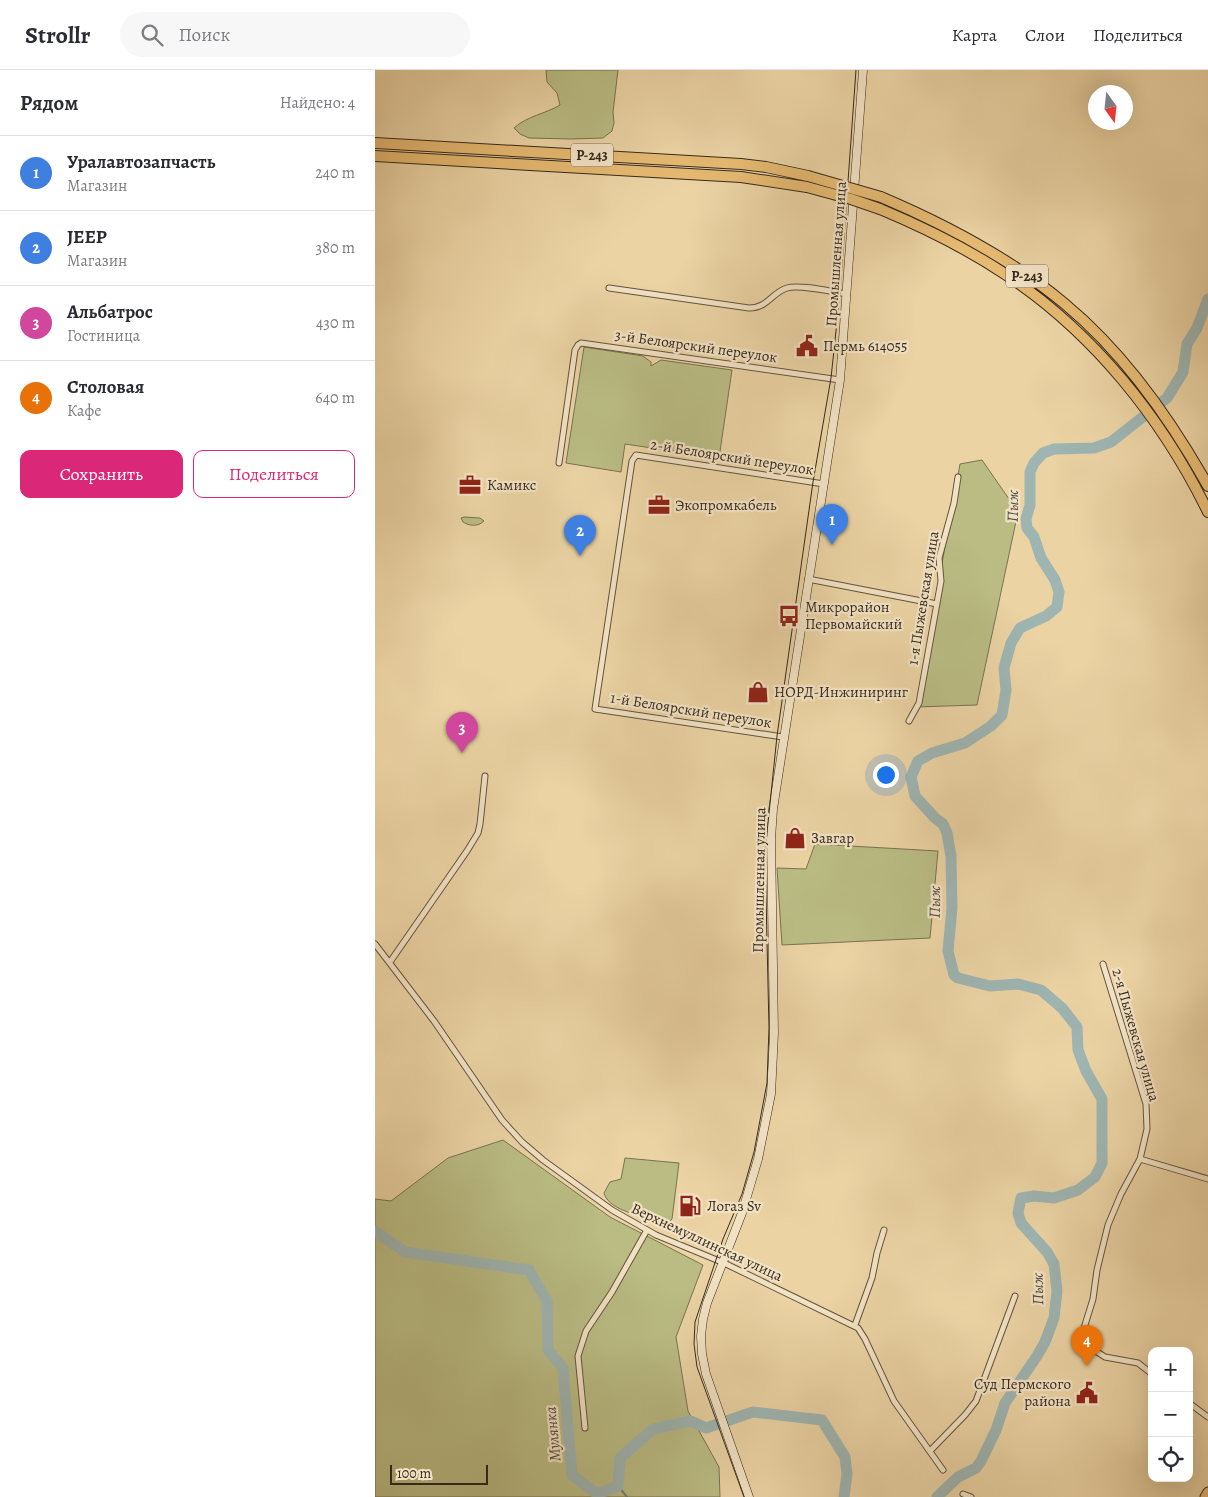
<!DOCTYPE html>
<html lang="ru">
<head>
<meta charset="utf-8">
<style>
	body { margin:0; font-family:Alegreya,serif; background:#f7f7f7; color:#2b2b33 }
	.controls { position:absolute; right:15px; bottom:15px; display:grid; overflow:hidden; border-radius:10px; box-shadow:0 5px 20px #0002 }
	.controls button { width:45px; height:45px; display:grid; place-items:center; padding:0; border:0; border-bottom:1px solid #e1e1e2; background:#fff; color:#2b2b33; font:25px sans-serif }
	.compass { position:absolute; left:713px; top:15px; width:45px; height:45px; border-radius:50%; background:#fff; box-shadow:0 5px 20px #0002; rotate:165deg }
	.scale { position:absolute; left:15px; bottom:12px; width:98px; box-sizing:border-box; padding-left:5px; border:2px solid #362a1d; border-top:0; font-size:14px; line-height:18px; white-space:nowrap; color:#362a1d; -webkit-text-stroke:4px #f2e2c4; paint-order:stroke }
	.you { position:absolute; left:510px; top:704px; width:18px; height:18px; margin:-12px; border:4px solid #fff; border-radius:50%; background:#1a73e8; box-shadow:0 0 0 8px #1a73e833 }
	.badge { display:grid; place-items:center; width:32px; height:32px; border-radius:50%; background:#db2777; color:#fff; font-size:16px; font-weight:700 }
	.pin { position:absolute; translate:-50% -41px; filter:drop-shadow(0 1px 2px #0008) }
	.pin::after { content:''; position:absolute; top:26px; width:18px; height:15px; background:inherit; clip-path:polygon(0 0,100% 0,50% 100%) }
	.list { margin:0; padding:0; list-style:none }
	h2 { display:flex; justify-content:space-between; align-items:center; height:65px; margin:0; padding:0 20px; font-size:21px }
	h2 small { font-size:16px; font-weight:400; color:#7c7c81 }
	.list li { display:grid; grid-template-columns:32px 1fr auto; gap:15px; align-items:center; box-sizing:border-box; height:75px; padding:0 20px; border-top:1px solid #e1e1e2 }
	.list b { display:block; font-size:19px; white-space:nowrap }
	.list p { margin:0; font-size:16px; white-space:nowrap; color:#7c7c81 }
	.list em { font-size:16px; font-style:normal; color:#7c7c81 }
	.actions { display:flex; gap:10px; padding:15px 20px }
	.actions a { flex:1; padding:11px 0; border:1px solid #db2777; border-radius:10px; text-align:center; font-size:18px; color:#db2777 }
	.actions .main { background:#db2777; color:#fff }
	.icon { flex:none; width:28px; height:28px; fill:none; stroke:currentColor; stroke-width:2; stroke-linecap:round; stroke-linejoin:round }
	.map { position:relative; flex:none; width:833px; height:1427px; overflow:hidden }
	header { display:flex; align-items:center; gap:30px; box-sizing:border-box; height:70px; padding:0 25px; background:#fff; border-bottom:1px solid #e1e1e2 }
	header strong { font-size:24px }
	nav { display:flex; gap:28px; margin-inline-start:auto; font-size:18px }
	.search { width:350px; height:45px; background:#f7f7f7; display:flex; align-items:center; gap:12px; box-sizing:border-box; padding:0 18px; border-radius:28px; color:#7c7c81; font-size:19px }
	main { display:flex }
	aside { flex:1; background:#fff }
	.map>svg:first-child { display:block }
	.green { fill:#babc84; stroke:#787350 }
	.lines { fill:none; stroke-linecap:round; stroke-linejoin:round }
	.stream { stroke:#747d76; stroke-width:2 }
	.river { stroke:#9eb5b2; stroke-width:11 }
	.street-casing { stroke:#63543f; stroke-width:7 }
	.secondary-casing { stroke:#362a1d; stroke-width:9 }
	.primary-casing { stroke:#362a1d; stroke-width:11 }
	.highway-casing { stroke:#362a1d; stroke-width:12 }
	.street { stroke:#f2e2c4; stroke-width:5 }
	.secondary { stroke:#f2e2c4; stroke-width:8 }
	.primary { stroke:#e6ba72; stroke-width:9 }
	.highway { stroke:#e6ba72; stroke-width:10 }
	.tram { stroke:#362a1d; stroke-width:1 }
	.highway-bridge-casing { stroke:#362a1d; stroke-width:12; stroke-linecap:butt }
	.highway-bridge { stroke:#e6ba72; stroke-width:10 }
	.labels { text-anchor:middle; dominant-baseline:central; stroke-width:4.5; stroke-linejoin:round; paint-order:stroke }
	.shield { fill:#f2e2c4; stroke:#6e614f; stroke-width:1 }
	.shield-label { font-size:14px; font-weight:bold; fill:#362a1d }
	.street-label { font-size:15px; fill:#362a1d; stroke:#f2e2c4 }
	.poi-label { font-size:15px; fill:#362a1d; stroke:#f2e2c4; text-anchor:start }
	.water-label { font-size:16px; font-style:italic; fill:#504d42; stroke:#f2e2c4 }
</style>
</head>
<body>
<header>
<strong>Strollr</strong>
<div class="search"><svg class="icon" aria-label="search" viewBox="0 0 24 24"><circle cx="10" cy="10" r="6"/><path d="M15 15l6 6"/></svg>Поиск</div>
<nav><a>Карта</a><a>Слои</a><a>Поделиться</a></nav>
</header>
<main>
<aside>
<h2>Рядом<small>Найдено: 4</small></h2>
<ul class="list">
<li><span class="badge" style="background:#3f7fe0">1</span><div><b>Уралавтозапчасть</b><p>Магазин</p></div><em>240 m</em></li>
<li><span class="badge" style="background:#3f7fe0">2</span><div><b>JEEP</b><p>Магазин</p></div><em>380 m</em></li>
<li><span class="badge" style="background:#d1479c">3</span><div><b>Альбатрос</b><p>Гостиница</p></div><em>430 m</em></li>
<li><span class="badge" style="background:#e8710a">4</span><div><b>Столовая</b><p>Кафе</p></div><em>640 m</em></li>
</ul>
<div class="actions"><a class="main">Сохранить</a><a>Поделиться</a></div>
</aside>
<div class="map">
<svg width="833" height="1427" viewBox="0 0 833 1427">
	<rect width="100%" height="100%" fill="#ebd3a4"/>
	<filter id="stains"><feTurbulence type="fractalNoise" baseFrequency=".004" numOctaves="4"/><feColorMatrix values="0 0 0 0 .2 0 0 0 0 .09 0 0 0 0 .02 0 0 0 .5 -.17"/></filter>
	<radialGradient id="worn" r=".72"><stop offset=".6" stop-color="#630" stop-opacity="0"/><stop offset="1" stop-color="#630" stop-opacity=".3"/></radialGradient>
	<path class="green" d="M171 0H243L238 42 239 53 237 61 228 68 197 69 154 68 145 64 139 58C152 46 170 44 185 35L182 23 172 12Z
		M209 277 268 286 276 292V296L286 290 357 300 344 388 250 374 246 402 191 393Z
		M607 390 643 442 602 635 541 637 585 394Z
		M89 447 105 448 109 451C103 457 94 456 88 452L86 448Z
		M440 774 563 781 555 868 407 875 402 798 431 799Z
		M128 1070 235 1147 328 1195 301 1267 313 1341 344 1397 345 1427H0V1129L16 1131 73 1088Z
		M250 1088 304 1093 297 1149 288 1159C279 1145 234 1144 229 1123L235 1112 246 1109Z"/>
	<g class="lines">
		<path class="stream" d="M243 1416 252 1427"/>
		<path class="river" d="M0 1161 30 1182 154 1200 172 1231 173 1280 188 1298 197 1405 222 1424 243 1416 245 1388 278 1359 316 1351 331 1358 378 1342 447 1350 470 1387 472 1404 469 1427
			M562 1427 583 1407 601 1398 606 1391 621 1360 630 1333 662 1286 670 1272 679 1248 682 1221 679 1194 672 1182 646 1153 643 1143 646 1128 659 1126 679 1128 703 1120 720 1107 727 1093V1029L711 1001 703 980 702 957 687 938 666 920 643 914 615 916 583 908 579 905 573 881 577 838 576 786 572 763 568 754 560 748 540 726 536 707 543 691 557 683 590 673 616 656 627 645 631 620 629 598 636 573 645 558 671 546 682 537 684 522 680 510 666 488 659 467 652 458 651 449 655 435V402L659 393 668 383 679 379 719 378 736 372 792 328 808 302 812 274 822 258 833 229"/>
		<g class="street-casing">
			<path id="street" d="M234 218 374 238C393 238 396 223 412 218 425 214 457 222 472 224
				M184 393 200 280 203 275 206 273 465 310
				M433 509 562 534
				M534 651 544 633 566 511 564 488 579 433 583 407
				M408 667 220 639 257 391 261 385 449 414
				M0 874 59 951 127 1050 147 1072 168 1090 237 1140 281 1165 349 1193 483 1258 490 1269 519 1331 568 1400
				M15 892 92 781 103 763 105 754 110 706
				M728 894 771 1034 772 1059 765 1089 746 1124 733 1155 722 1200 718 1229 705 1271 730 1287 763 1293 777 1304
				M765 1089 833 1109
				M480 1255 497 1208 502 1183 509 1160
				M814 1333 833 1347
				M210 1358 203 1286 211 1261 237 1222 272 1160
				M555 1381 590 1345 601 1331 640 1226
				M588 1424 596 1427"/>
		</g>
		<g class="secondary-casing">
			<path id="secondary" d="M374 1427 331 1304 327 1284 326 1266 328 1249 332 1233 367 1143 383 1089 396 1024 399 963 396 769 398 739 465 310 488 0"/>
		</g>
		<g class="primary-casing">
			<path id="primary" d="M830 1427 833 1422"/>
		</g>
		<g class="highway-casing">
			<path id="highway" d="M0 73 366 94 391 97 433 106
				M0 86 366 107 432 117
				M506 127C572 155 635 188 690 234 749 283 796 350 833 416
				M505 139C548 157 591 178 630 204 718 262 787 348 833 442"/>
		</g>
		<use href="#street" class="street"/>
		<use href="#secondary" class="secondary"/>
		<use href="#primary" class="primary"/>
		<use href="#highway" class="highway"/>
		<path class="tram" d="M369 1427 322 1297 319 1274 320 1252 348 1169 367 1124 379 1082 392 1013 394 958 390 782 402 666 438 412 456 308 465 223 481 0"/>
		<g class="highway-bridge-casing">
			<path id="highway-bridge" d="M433 106 506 127
				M432 117 476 129 505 139"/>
		</g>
		<use href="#highway-bridge" class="highway-bridge"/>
	</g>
	<defs>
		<g id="civic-bare" transform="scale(1.725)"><path d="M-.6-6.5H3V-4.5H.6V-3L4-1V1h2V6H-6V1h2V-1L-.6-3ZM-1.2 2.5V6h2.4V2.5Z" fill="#8f2418" stroke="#f2e2c4" stroke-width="2.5" paint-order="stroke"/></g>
		<g id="office-bare" transform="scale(1.725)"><path d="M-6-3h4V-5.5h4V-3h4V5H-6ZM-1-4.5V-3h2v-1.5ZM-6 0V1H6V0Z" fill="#8f2418" stroke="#f2e2c4" stroke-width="2.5" paint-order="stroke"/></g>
		<g id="bus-bare" transform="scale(1.725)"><path d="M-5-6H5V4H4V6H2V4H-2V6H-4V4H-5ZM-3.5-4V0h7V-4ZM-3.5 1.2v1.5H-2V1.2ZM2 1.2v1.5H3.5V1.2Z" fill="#8f2418" stroke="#f2e2c4" stroke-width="2.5" paint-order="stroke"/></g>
		<g id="shop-bare" transform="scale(1.725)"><path d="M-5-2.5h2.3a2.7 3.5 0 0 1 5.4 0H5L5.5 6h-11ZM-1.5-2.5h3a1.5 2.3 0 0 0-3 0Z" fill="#8f2418" stroke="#f2e2c4" stroke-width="2.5" paint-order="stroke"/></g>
		<g id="fuel-bare" transform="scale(1.725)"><path d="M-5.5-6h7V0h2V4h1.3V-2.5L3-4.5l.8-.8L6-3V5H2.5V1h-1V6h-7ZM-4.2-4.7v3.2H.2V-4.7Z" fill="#8f2418" stroke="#f2e2c4" stroke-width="2.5" paint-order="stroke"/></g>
	</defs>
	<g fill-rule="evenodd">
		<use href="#civic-bare" x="432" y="276"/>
		<use href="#office-bare" x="95" y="415"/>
		<use href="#office-bare" x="284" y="435"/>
		<use href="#bus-bare" x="414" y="546"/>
		<use href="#shop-bare" x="383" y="622"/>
		<use href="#shop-bare" x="420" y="768"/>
		<use href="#fuel-bare" x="315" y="1136"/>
		<use href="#civic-bare" x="712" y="1323"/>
	</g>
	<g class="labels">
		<g class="shield">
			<rect x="196" y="73.5" width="42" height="23" rx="4"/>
			<rect x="631" y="194.5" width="42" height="23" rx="4"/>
		</g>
		<g class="shield-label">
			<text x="217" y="85">Р-243</text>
			<text x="652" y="206">Р-243</text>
		</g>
		<g class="street-label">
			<text transform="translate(461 184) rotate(-86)">Промышленная улица</text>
			<text transform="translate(321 276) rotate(8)">3-й Белоярский переулок</text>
			<text transform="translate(357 387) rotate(9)">2-й Белоярский переулок</text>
			<text transform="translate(548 528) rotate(-81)">1-я Пыжевская улица</text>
			<text transform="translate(316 640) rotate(9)">1-й Белоярский переулок</text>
			<text transform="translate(384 810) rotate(-89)">Промышленная улица</text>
			<text transform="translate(761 965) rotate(74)">2-я Пыжевская улица</text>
			<text transform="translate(332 1172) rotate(25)">Верхнемуллинская улица</text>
		</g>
		<g class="poi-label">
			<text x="448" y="276">Пермь 614055</text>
			<text x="112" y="415">Камикс</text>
			<text x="300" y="435">Экопромкабель</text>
			<text x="430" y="537">Микрорайон<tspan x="430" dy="17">Первомайский</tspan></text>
			<text x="399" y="622">НОРД-Инжиниринг</text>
			<text x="436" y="768">Завгар</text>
			<text x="332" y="1136">Логаз Sv</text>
			<text x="696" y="1314" text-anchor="end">Суд Пермского<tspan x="696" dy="17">района</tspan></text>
		</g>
		<g class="water-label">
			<text transform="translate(638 436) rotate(-89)">Пыж</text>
			<text transform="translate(560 832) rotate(-89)">Пыж</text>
			<text transform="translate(663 1219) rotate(-91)">Пыж</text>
			<text transform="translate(178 1364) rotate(-95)">Мулянка</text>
		</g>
	</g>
	<rect width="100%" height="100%" filter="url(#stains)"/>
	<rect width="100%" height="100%" fill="url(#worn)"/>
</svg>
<div class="controls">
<button>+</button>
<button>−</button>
<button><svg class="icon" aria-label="locate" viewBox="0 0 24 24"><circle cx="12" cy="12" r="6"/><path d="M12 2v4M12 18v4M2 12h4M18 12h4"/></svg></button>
</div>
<svg class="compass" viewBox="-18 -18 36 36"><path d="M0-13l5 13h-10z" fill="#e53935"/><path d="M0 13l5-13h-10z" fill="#7c7c81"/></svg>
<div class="scale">100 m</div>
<div class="you"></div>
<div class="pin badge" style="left:457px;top:475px;background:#3f7fe0">1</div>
<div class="pin badge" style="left:205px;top:486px;background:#3f7fe0">2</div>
<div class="pin badge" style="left:87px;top:683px;background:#d1479c">3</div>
<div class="pin badge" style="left:712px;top:1296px;background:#e8710a">4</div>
</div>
</main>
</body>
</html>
